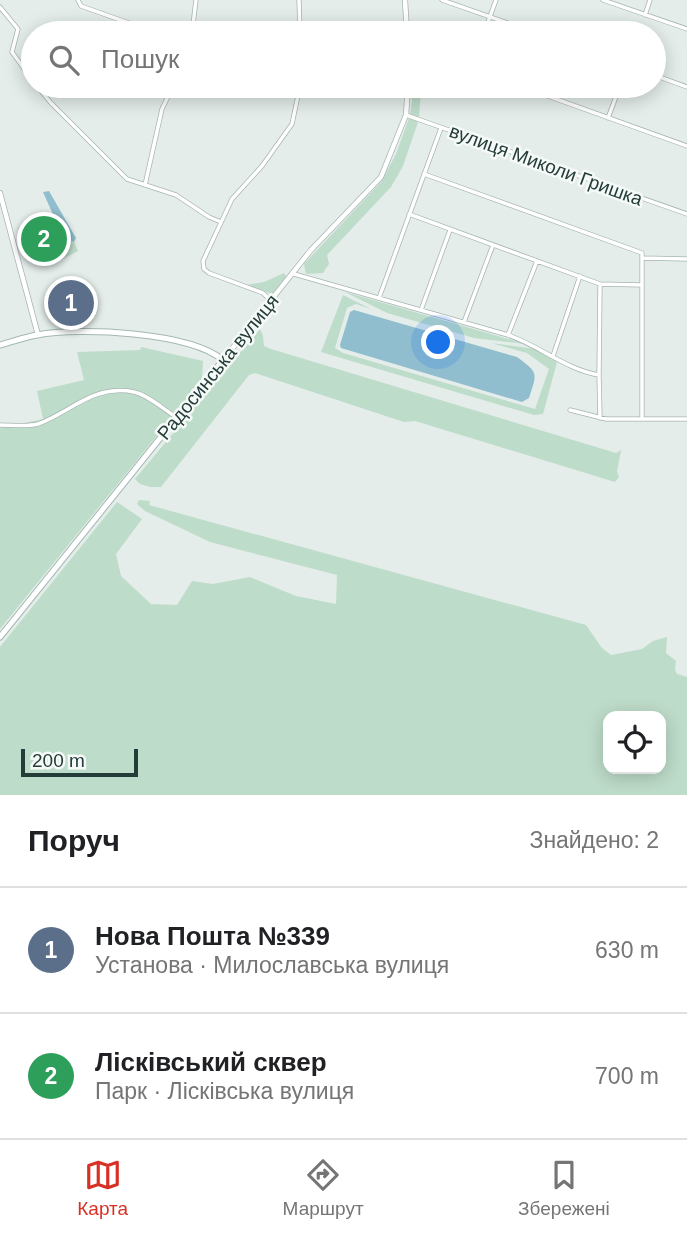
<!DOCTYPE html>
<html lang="uk">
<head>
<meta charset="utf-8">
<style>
	body { margin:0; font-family:Arial,sans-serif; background:#f6f6f6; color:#202124 }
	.controls { position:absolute; right:21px; bottom:21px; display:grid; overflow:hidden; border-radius:14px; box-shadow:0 4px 18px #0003 }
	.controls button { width:63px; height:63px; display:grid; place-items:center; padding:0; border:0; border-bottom:2px solid #e0e0e0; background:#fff; color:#202124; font:35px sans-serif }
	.scale { position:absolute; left:21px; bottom:18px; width:117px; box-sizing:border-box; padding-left:7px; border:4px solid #243d39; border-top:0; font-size:19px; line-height:24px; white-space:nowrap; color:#243d39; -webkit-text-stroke:5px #f5f9f7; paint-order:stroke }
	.you { position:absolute; left:439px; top:343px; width:24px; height:24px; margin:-18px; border:5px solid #fff; border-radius:50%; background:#1a73e8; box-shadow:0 0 0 10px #1a73e833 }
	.badge { display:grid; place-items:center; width:46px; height:46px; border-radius:50%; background:#d93025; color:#fff; font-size:23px; font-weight:700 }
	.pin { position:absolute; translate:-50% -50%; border:4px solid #fff; box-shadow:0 2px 7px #0006 }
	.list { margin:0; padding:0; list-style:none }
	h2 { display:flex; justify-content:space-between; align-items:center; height:91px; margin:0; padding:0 28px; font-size:30px }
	h2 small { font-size:23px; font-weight:400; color:#757577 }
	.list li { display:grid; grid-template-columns:46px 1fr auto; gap:21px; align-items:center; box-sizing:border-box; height:126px; padding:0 28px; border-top:2px solid #e0e0e0 }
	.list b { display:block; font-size:26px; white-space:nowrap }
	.list p { margin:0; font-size:23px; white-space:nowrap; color:#757577 }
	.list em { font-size:23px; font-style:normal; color:#757577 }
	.icon { flex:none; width:38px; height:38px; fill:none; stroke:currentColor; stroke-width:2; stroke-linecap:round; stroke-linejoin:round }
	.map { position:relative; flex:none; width:687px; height:795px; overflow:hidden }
	.search { position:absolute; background:#fff; box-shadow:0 4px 18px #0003; left:21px; right:21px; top:21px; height:77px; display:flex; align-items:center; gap:18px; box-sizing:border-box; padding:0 24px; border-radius:38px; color:#757577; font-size:26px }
	.sheet { height:343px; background:#fff }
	nav { display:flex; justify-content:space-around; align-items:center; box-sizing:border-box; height:98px; border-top:2px solid #e0e0e0; background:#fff; font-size:19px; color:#757577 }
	nav a { display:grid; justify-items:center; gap:4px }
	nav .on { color:#d93025 }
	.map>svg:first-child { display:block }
	.green { fill:#bedcca; fill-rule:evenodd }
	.water { fill:#90bece }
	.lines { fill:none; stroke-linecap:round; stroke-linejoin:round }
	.minor-casing { stroke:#a7b5b1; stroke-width:5 }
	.tertiary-casing { stroke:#a7b5b1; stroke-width:6 }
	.secondary-casing { stroke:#a3b8b3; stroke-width:7 }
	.minor { stroke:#fff; stroke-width:3.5 }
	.tertiary { stroke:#fff; stroke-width:4.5 }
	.secondary { stroke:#fff; stroke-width:5 }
	.labels { text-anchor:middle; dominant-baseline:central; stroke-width:5; stroke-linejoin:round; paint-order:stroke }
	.street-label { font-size:19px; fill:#243d39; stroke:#f5f9f7 }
</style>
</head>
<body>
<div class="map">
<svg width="687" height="795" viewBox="0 0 687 795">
	<rect width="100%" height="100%" fill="#e4edea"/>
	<path class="green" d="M411 86 421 91 419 117 410 114 412 101Z
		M409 118 418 122 403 166 391 187 327 255 329 264 323 273 306 274 304 264 381 182 396 154Z
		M52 216 62 237 74 242 78 251 61 260 53 246 29 260 18 228 26 226 29 230Z
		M284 273 287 278 272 294 246 285 264 282Z
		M345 292 526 344 474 338 387 313Z
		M343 295 371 309 356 304 347 308 335 348 343 353 535 409 549 369 527 353 491 343 535 349 557 362 543 414 534 415 321 352Z
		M260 329 263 336 264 346 271 349 616 453 621 450 617 472 619 477 615 482 415 421 404 422 255 373 249 375 161 487H150L140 484 135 479Z
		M141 347 203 361 202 380 0 629V428L43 419 37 391 84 380 77 352 140 350Z
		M139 500 150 501 149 505 586 625 602 648 611 655 642 649 653 641 667 637 666 653 676 661 675 670 677 674 687 677V795H0V647L117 502 142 519 116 554 121 576 151 604 177 605 192 581 213 584 250 577 296 596 336 604 337 575 210 542 145 511 137 504ZM608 716H661V769H608Z"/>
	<path class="water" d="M49 191 76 238 74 242 63 237 43 192Z
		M354 310 517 357C539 373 537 373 529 398L522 402 341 348 340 345 350 312Z"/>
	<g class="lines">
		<g class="minor-casing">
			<path id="minor" d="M78 0 81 6 157 33
				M299 0 300 33
				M442 0 536 33
				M603 0 687 29
				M0 7 18 29 12 52 33 81
				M645 15 650 0
				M192 33 196 0
				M484 33 496 0
				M654 75 687 87
				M37 86 51 103 127 179 176 195 209 217 221 222
				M520 86 687 146
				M406 115 687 214
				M608 118 620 86
				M424 174 642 253V419
				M145 185 162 109 173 86
				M409 214 600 284 599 375
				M643 258 687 259
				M294 274 508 335C540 346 567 370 599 375L600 418
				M600 284 642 285
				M379 298 441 128
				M271 301 263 293 209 273 204 269 203 261 232 199 262 166 292 124 300 86
				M421 310 450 230
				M464 322 493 245
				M508 335 537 261
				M553 356 580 276
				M570 410 606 419H687
				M0 425C11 425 27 427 38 424 71 412 93 384 134 392 148 395 163 409 176 417"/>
		</g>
		<g class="tertiary-casing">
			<path id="tertiary" d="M405 0 407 33
				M0 193 38 335
				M223 360 311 250 381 177 406 115 408 86"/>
		</g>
		<g class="secondary-casing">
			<path id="secondary" d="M0 345C12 342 25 337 37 335 80 327 189 332 223 360L0 637"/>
		</g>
		<use href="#minor" class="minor"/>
		<use href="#tertiary" class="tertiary"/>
		<use href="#secondary" class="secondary"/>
	</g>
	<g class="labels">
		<g class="street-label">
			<text transform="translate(546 165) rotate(20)">вулиця Миколи Гришка</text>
			<text transform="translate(218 367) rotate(-51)">Радосинська вулиця</text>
		</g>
	</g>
</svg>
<div class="controls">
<button><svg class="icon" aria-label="locate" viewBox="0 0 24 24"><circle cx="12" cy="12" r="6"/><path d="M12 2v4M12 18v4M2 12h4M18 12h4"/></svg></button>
</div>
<div class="scale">200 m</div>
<div class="you"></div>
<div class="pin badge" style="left:71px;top:303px;background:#5c6f8a">1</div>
<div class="pin badge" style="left:44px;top:239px;background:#2e9e5b">2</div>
<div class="search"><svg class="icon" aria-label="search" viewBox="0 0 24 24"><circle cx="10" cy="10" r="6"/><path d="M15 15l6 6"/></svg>Пошук</div>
</div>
<section class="sheet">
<h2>Поруч<small>Знайдено: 2</small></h2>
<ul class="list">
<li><span class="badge" style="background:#5c6f8a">1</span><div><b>Нова Пошта №339</b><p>Установа · Милославська вулиця</p></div><em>630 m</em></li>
<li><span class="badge" style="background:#2e9e5b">2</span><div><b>Лісківський сквер</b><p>Парк · Лісківська вулиця</p></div><em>700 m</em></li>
</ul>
</section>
<nav>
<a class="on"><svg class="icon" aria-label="map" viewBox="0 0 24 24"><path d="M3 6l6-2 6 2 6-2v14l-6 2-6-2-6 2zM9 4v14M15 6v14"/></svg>Карта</a>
<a><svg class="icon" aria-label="directions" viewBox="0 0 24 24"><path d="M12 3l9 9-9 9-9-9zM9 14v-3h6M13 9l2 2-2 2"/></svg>Маршрут</a>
<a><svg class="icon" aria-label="saved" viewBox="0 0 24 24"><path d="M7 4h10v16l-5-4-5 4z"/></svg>Збережені</a>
</nav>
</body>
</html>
